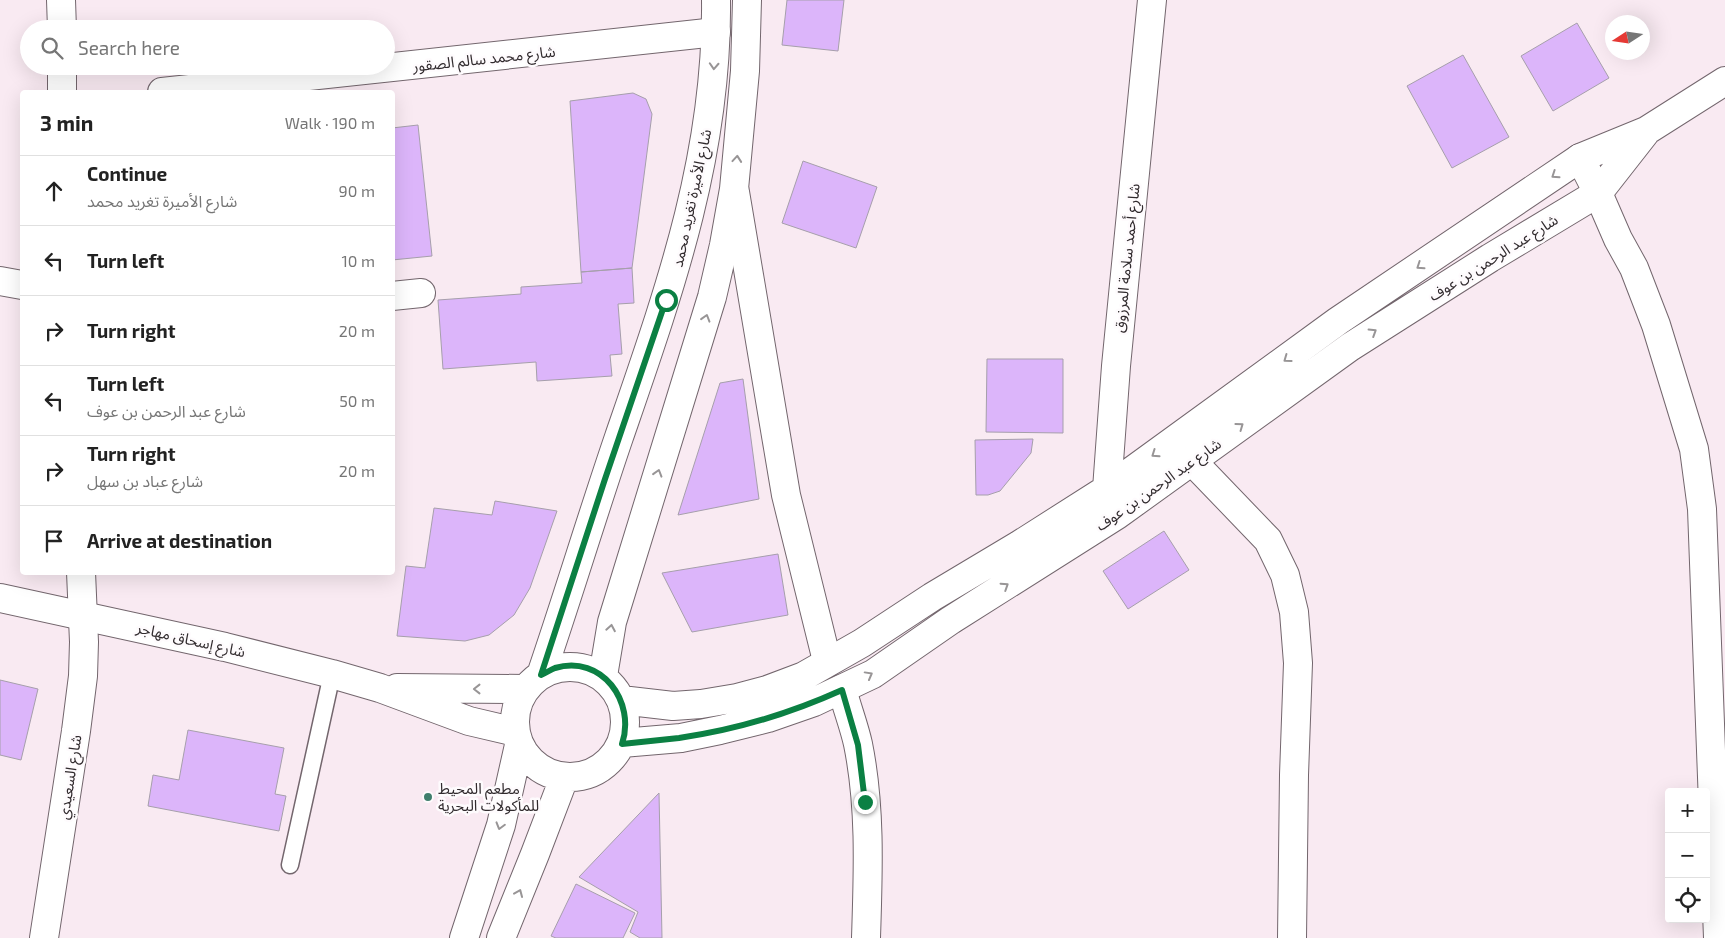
<!DOCTYPE html>
<html lang="en">
<head>
<meta charset="utf-8">
<style>
	body { margin:0; font-family:"Exo 2","Noto Sans Arabic",sans-serif; background:#f6f6f6; color:#222 }
	.controls { position:absolute; right:15px; bottom:15px; display:grid; overflow:hidden; border-radius:5px; box-shadow:0 5px 20px #0002 }
	.controls button { width:45px; height:45px; display:grid; place-items:center; padding:0; border:0; border-bottom:1px solid #e0e0e0; background:#fff; color:#222; font:25px sans-serif }
	.compass { position:absolute; left:1605px; top:15px; width:45px; height:45px; border-radius:50%; background:#fff; box-shadow:0 5px 20px #0002; rotate:258deg }
	.stop { position:absolute; width:15px; height:15px; margin:-11px; border:4px solid #0b8043; border-radius:50%; background:#fff }
	.stop.end { background:#0b8043; border-color:#fff; box-shadow:0 1px 5px #0008 }
	.list { margin:0; padding:0; list-style:none }
	h2 { display:flex; justify-content:space-between; align-items:center; height:65px; margin:0; padding:0 20px; font-size:21px }
	h2 small { font-size:16px; font-weight:400; color:#767676 }
	.list li { display:grid; grid-template-columns:32px 1fr auto; gap:15px; align-items:center; box-sizing:border-box; height:70px; padding:0 20px; border-top:1px solid #e0e0e0 }
	.list b { display:block; font-size:19px; white-space:nowrap }
	.list p { margin:0; font-size:16px; white-space:nowrap; color:#767676 }
	.list em { font-size:16px; font-style:normal; color:#767676 }
	.icon { flex:none; width:28px; height:28px; fill:none; stroke:currentColor; stroke-width:2; stroke-linecap:round; stroke-linejoin:round }
	.map { position:relative; flex:none; width:1725px; height:938px; overflow:hidden }
	.search { position:absolute; background:#fff; box-shadow:0 5px 20px #0002; left:20px; top:20px; width:375px; height:55px; display:flex; align-items:center; gap:12px; box-sizing:border-box; padding:0 18px; border-radius:28px; color:#767676; font-size:19px }
	.panel { position:absolute; background:#fff; box-shadow:0 5px 20px #0002; left:20px; top:90px; width:375px; height:485px; border-radius:5px }
	.map>svg:first-child { display:block }
	.building { fill:#dcb5fa; stroke:#a69fab }
	.lines { fill:none; stroke-linecap:round; stroke-linejoin:round }
	.lane-casing { stroke:#73666d; stroke-width:19 }
	.street-casing { stroke:#73666d; stroke-width:30 }
	.secondary-casing { stroke:#73666d; stroke-width:30 }
	.lane { stroke:#fff; stroke-width:16 }
	.street { stroke:#fff; stroke-width:28 }
	.secondary { stroke:#fff; stroke-width:28 }
	.oneway { stroke:#989596 }
	.route { stroke:#0b8043; stroke-width:6 }
	.poi-dot { fill:#407f6d; stroke:#fefbfd; stroke-width:2 }
	.labels { text-anchor:middle; dominant-baseline:central; stroke-width:5; stroke-linejoin:round; paint-order:stroke }
	.street-label { font-size:15px; fill:#312b2e; stroke:#fefbfd }
	.poi-label { font-size:15px; fill:#312b2e; stroke:#fefbfd; text-anchor:start }
</style>
</head>
<body>
<div class="map">
<svg width="1725" height="938" viewBox="0 0 1725 938">
	<rect width="100%" height="100%" fill="#f9eaf2"/>
	<path class="building" d="M787 0H844L838 51 782 45Z
		M1577 23 1609 78 1553 111 1521 56Z
		M1463 55 1509 137 1452 168 1407 86Z
		M633 93 646 99 652 114 632 268 581 272 570 101Z
		M418 125 432 256 392 260V128Z
		M803 161 877 187 856 248 782 223Z
		M632 268 634 303 618 304 622 354 610 355 612 376 537 381 536 362 443 369 438 300 521 294V287L582 283 581 272Z
		M987 359H1063V433L986 432Z
		M743 379 759 499 678 515 720 383Z
		M1033 439 1031 453 1000 491 988 495H976L975 440Z
		M495 501 557 511 530 588 514 615 489 635 465 641 397 636 406 566 425 568 434 508 492 515Z
		M1164 531 1189 570 1128 609 1103 571Z
		M778 554 788 615 692 632 662 573Z
		M0 680 38 689 21 760 0 755Z
		M188 730 284 748 275 794 286 796 279 831 148 806 153 775 179 780Z
		M659 793 662 938H640L630 932 638 912 579 877Z
		M576 884 635 913 623 938H556L551 936Z"/>
	<g class="lines">
		<g class="lane-casing">
			<path id="lane" d="M290 865 332 674"/>
		</g>
		<g class="street-casing">
			<path id="street" d="M61 0 62 29
				M62 66V92
				M162 92 716 32
				M1580 158 1598 193 1618 239 1634 268 1656 325 1694 449 1702 509 1718 938
				M735 192 786 495 827 661
				M0 281 22 285
				M392 296 421 293
				M1192 461 1268 540 1285 575 1294 612 1298 663 1294 775 1292 938
				M842 689C847 708 854 726 858 744 871 808 868 874 866 938
				M44 938 76 731 83 676 84 642 81 572"/>
		</g>
		<g class="secondary-casing">
			<path id="secondary" d="M1111 500 1107 489 1116 366 1152 0
				M0 598 225 647 332 674 380 688 469 721 516 732
				M515 722a55 55 0 1 1 110 0a55 55 0 1 1-110 0Z
				M541 675C568 596 592 516 619 437 669 292 718 156 716 0
				M603 676 612 622 712 297 724 245 734 189 745 71 747 0
				M397 688 525 689
				M621 700 673 706 701 704 737 698 767 690 804 676 862 643 932 597 1019 545 1107 489 1338 321 1580 158 1646 131 1725 81
				M622 743 681 738 720 730 768 718 814 702 873 674 951 620 1117 515 1350 347 1490 258 1598 193 1645 133
				M464 938 501 825 519 745
				M501 938 535 854 564 778"/>
		</g>
		<use href="#lane" class="lane"/>
		<use href="#street" class="street"/>
		<use href="#secondary" class="secondary"/>
	</g>
	<defs><path id="oneway-chevron" d="M-2-3.5L2.5 0L-2 3.5" fill="none" stroke-width="1.6" stroke-linecap="round" stroke-linejoin="round" transform="scale(1.25)"/></defs>
	<g class="oneway">
		<use href="#oneway-chevron" transform="translate(714 66) rotate(93)"/>
		<use href="#oneway-chevron" transform="translate(737 159) rotate(-85)"/>
		<use href="#oneway-chevron" transform="translate(1555 175) rotate(146)"/>
		<use href="#oneway-chevron" transform="translate(1420 266) rotate(146)"/>
		<use href="#oneway-chevron" transform="translate(706 318) rotate(-73)"/>
		<use href="#oneway-chevron" transform="translate(1373 332) rotate(-32)"/>
		<use href="#oneway-chevron" transform="translate(1287 359) rotate(144)"/>
		<use href="#oneway-chevron" transform="translate(1240 426) rotate(-36)"/>
		<use href="#oneway-chevron" transform="translate(1155 454) rotate(145)"/>
		<use href="#oneway-chevron" transform="translate(658 473) rotate(-73)"/>
		<use href="#oneway-chevron" transform="translate(1005 586) rotate(-33)"/>
		<use href="#oneway-chevron" transform="translate(611 628) rotate(-80)"/>
		<use href="#oneway-chevron" transform="translate(869 675) rotate(-29)"/>
		<use href="#oneway-chevron" transform="translate(477 689) rotate(-180)"/>
		<use href="#oneway-chevron" transform="translate(500 826) rotate(106)"/>
		<use href="#oneway-chevron" transform="translate(519 893) rotate(-67)"/>
	</g>
	<g class="lines">
		<path class="route" d="M666 300 605 479 541 675C546 673 550 670 555 668 602 654 636 702 622 744 641 742 660 740 679 738 735 730 791 713 842 690L858 745 865 802"/>
	</g>
	<circle class="poi-dot" cx="428" cy="797" r="5"/>
	<g class="labels">
		<g class="street-label">
			<text transform="translate(484 58) rotate(-6)">شارع محمد سالم الصقور</text>
			<text transform="translate(691 198) rotate(-78)">شارع الأميرة تغريد محمد</text>
			<text transform="translate(1493 257) rotate(-32)">شارع عبد الرحمن بن عوف</text>
			<text transform="translate(1126 258) rotate(-84)">شارع أحمد سلامة المرزوق</text>
			<text transform="translate(1158 484) rotate(-35)">شارع عبد الرحمن بن عوف</text>
			<text transform="translate(191 639) rotate(13)">شارع إسحاق مهاجر</text>
			<text transform="translate(69 777) rotate(-81)">شارع السعيدي</text>
		</g>
		<g class="poi-label">
			<text x="438" y="788">مطعم المحيط<tspan x="438" dy="17">للمأكولات البحرية</tspan></text>
		</g>
	</g>
</svg>
<div class="controls">
<button>+</button>
<button>−</button>
<button><svg class="icon" aria-label="locate" viewBox="0 0 24 24"><circle cx="12" cy="12" r="6"/><path d="M12 2v4M12 18v4M2 12h4M18 12h4"/></svg></button>
</div>
<svg class="compass" viewBox="-18 -18 36 36"><path d="M0-13l5 13h-10z" fill="#e53935"/><path d="M0 13l5-13h-10z" fill="#767676"/></svg>
<div class="stop" style="left:666px;top:300px"></div>
<div class="stop end" style="left:865px;top:802px"></div>
<div class="search"><svg class="icon" aria-label="search" viewBox="0 0 24 24"><circle cx="10" cy="10" r="6"/><path d="M15 15l6 6"/></svg>Search here</div>
<section class="panel">
<h2>3 min<small>Walk · 190 m</small></h2>
<ul class="list">
<li><svg class="icon" aria-label="ahead" viewBox="0 0 24 24"><path d="M12 20V5M6 11l6-6 6 6"/></svg><div><b>Continue</b><p>شارع الأميرة تغريد محمد</p></div><em>90 m</em></li>
<li><svg class="icon" aria-label="left" viewBox="0 0 24 24"><path d="M17 20v-9H6M10 6l-5 5 5 5"/></svg><div><b>Turn left</b></div><em>10 m</em></li>
<li><svg class="icon" aria-label="right" viewBox="0 0 24 24"><path d="M7 20v-9h11M14 6l5 5-5 5"/></svg><div><b>Turn right</b></div><em>20 m</em></li>
<li><svg class="icon" aria-label="left" viewBox="0 0 24 24"><path d="M17 20v-9H6M10 6l-5 5 5 5"/></svg><div><b>Turn left</b><p>شارع عبد الرحمن بن عوف</p></div><em>50 m</em></li>
<li><svg class="icon" aria-label="right" viewBox="0 0 24 24"><path d="M7 20v-9h11M14 6l5 5-5 5"/></svg><div><b>Turn right</b><p>شارع عباد بن سهل</p></div><em>20 m</em></li>
<li><svg class="icon" aria-label="arrive" viewBox="0 0 24 24"><path d="M6 21V4h12l-3 4 3 4H6"/></svg><div><b>Arrive at destination</b></div></li>
</ul>
</section>
</div>
</body>
</html>
